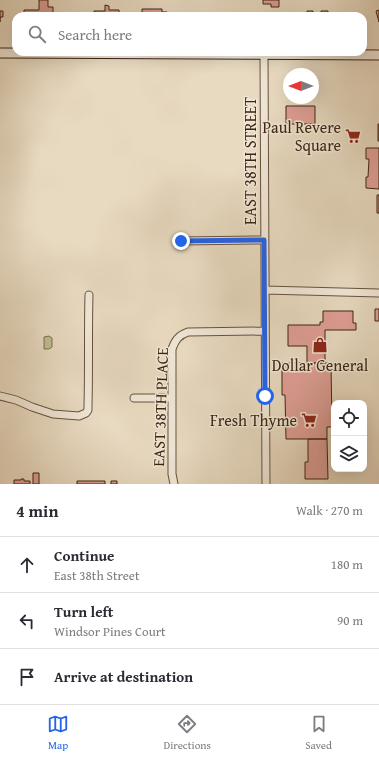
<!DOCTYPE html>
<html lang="en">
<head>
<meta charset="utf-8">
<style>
	body { margin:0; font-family:"Gentium Book Plus",serif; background:#f2f2f3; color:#2b2b33 }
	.controls { position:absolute; right:12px; bottom:12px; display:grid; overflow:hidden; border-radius:8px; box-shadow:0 4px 16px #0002 }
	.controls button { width:36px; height:36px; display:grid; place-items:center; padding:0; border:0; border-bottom:1px solid #e1e1e2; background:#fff; color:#2b2b33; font:20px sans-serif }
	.compass { position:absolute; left:283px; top:68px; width:36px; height:36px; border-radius:50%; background:#fff; box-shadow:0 4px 16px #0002; rotate:270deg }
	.stop { position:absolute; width:12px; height:12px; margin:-9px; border:3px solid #2563eb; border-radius:50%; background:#fff }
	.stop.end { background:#2563eb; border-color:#fff; box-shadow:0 1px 4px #0008 }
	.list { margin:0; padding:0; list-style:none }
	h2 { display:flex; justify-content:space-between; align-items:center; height:52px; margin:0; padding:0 16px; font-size:17px }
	h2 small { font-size:13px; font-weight:400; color:#7c7c81 }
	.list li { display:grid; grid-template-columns:26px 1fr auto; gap:12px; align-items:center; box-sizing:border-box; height:56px; padding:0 16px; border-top:1px solid #e1e1e2 }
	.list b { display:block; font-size:15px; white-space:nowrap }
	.list p { margin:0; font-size:13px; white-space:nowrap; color:#7c7c81 }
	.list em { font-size:13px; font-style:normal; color:#7c7c81 }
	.icon { flex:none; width:22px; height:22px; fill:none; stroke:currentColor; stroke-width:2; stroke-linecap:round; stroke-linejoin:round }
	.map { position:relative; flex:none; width:379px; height:484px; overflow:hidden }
	.search { position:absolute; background:#fff; box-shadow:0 4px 16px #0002; left:12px; right:12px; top:12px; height:44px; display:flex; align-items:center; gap:10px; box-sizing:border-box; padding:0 14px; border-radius:12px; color:#7c7c81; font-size:15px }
	.sheet { height:220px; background:#fff }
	nav { display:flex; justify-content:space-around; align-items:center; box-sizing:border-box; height:56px; border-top:1px solid #e1e1e2; background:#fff; font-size:11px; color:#7c7c81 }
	nav a { display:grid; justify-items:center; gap:2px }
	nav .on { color:#2563eb }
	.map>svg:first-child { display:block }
	.green { fill:#bdbd8e; stroke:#7c7050 }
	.building { fill:#de9e95; stroke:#3c2411 }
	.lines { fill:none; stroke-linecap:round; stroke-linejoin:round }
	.street-casing { stroke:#67523d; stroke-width:9 }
	.secondary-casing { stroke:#3c2411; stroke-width:11 }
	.street { stroke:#f0e7d7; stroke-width:7 }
	.secondary { stroke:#f0e7d7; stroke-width:9 }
	.route { stroke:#2563eb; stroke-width:5 }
	.labels { text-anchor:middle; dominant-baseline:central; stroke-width:3; stroke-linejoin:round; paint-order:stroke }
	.poi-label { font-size:16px; fill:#3c2411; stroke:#f0e7d7; text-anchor:end }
	.street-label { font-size:16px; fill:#3c2411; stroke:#f0e7d7 }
</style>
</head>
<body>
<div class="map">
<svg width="379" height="484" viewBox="0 0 379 484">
	<rect width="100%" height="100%" fill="#e8dac1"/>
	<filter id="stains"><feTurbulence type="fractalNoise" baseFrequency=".005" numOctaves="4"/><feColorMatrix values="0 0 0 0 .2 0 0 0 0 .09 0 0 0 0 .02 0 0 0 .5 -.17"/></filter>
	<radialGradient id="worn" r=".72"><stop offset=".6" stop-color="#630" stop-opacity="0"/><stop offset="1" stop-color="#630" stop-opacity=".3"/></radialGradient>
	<path class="green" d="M49 336 52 338V347L49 349H44V337Z"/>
	<path class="building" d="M39 0H48V7H53V16H24V10H39Z
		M263 0H279V7H271V4H263Z
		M105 5 109 6V10H119V16H94V11H105Z
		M142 9H162V12H167V16H142Z
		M379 10V22L376 11Z
		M0 11H3V17H0V22Z
		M307 11H313V15H321V11H328V16H307Z
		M190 13H213V16H190Z
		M230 13 241 14V16H230Z
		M286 106H315V124H286Z
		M378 124H379V141H378Z
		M366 148H379V189L366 188V177H368L369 159H366Z
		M377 195H379V213H377Z
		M375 309H379V321H375Z
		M323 311H353V323H356V330H325V363H307V346H288V325H320V322H323Z
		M282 363H331L332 427H327V439H286L285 395H282Z
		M308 439H327L328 479H305V462H308Z
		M33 473H39V484H33Z
		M21 479H24V481H30V484H14V480H21Z
		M77 481H105V484H77Z
		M111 481H117V484H111Z"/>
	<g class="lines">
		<g class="street-casing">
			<path id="street" d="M264 55 266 484
				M181 241 264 240
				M265 290 379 293
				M0 396 16 400 32 407 53 414 79 416 86 413 88 410V405C89 368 88 331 89 295
				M134 398H172
				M174 484 172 474V349C175 340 179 335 188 332L265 331"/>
		</g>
		<g class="secondary-casing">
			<path id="secondary" d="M0 53 379 55"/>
		</g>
		<use href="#street" class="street"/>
		<use href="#secondary" class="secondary"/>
	</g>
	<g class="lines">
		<path class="route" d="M181 241 264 240 265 396"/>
	</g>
	<defs>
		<g id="supermarket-bare" transform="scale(1.2)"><path d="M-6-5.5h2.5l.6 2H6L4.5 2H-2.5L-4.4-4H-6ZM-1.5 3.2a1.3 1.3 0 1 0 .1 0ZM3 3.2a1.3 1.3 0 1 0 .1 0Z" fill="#8f2418" stroke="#f0e7d7" stroke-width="2.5" paint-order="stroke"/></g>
		<g id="shop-bare" transform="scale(1.2)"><path d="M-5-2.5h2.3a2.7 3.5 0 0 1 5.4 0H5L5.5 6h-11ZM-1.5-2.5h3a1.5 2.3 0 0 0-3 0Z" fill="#8f2418" stroke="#f0e7d7" stroke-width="2.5" paint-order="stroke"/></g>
	</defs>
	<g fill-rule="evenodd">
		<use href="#supermarket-bare" x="353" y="136"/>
		<use href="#shop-bare" x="320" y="345"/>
		<use href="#supermarket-bare" x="309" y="420"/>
	</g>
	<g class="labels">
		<g class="poi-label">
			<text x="341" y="127">Paul Revere<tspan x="341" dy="18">Square</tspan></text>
			<text x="320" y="365" text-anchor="middle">Dollar General</text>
			<text x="297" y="420">Fresh Thyme</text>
		</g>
		<g class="street-label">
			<text transform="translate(250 161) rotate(-90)">EAST 38TH STREET</text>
			<text transform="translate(160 407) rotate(-88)">EAST 38TH PLACE</text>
		</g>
	</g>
	<rect width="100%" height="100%" filter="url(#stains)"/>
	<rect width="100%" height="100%" fill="url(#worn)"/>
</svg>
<div class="controls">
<button><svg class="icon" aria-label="locate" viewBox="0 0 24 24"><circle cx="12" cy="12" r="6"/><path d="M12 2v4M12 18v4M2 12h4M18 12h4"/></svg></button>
<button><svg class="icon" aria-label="layers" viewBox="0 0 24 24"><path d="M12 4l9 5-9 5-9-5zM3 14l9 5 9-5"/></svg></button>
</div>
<svg class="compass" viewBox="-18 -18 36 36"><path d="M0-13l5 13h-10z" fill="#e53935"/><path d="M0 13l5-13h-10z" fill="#7c7c81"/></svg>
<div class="stop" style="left:265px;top:396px"></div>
<div class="stop end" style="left:181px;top:241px"></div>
<div class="search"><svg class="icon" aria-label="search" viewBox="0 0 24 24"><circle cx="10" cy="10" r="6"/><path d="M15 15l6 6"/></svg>Search here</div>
</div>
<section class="sheet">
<h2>4 min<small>Walk · 270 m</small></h2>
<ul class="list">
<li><svg class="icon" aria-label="ahead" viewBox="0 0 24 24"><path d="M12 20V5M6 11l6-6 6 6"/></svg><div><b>Continue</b><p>East 38th Street</p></div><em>180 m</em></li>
<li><svg class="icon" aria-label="left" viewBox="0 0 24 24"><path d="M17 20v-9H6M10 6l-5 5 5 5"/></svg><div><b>Turn left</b><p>Windsor Pines Court</p></div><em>90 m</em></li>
<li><svg class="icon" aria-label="arrive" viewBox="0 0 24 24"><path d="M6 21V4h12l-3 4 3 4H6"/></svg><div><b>Arrive at destination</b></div></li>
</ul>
</section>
<nav>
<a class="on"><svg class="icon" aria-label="map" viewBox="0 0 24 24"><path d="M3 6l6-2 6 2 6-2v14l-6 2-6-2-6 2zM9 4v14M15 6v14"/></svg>Map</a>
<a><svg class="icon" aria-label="directions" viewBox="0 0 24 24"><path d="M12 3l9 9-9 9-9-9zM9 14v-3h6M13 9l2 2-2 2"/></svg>Directions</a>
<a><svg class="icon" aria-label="saved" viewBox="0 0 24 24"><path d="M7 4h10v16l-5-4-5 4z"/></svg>Saved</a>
</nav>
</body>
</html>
